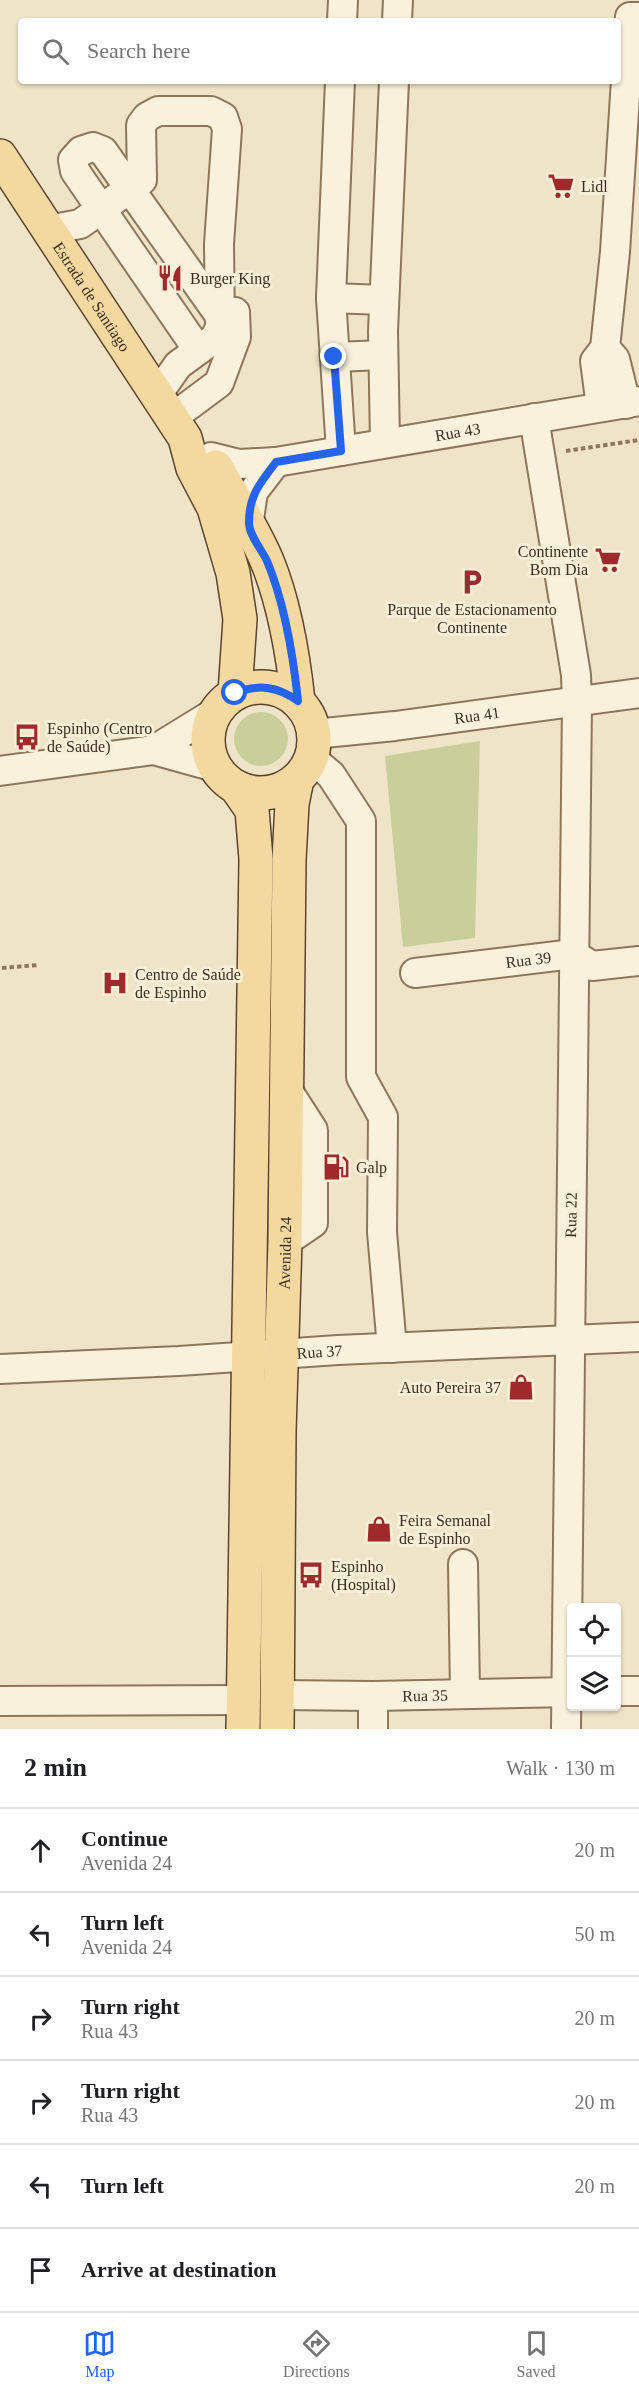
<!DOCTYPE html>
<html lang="en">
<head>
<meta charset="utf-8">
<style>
	body { margin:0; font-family:Georgia,serif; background:#f6f6f6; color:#202124 }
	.controls { position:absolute; right:18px; bottom:18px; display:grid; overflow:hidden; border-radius:6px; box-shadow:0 2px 4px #0004 }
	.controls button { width:54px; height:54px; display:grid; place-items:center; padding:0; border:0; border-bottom:2px solid #e0e0e0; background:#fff; color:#202124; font:30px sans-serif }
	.stop { position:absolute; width:18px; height:18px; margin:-14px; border:4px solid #2563eb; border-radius:50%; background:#fff }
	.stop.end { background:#2563eb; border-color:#fff; box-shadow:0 2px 6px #0008 }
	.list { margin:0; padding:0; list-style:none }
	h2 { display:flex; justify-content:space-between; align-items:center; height:78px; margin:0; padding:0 24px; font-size:26px }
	h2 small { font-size:20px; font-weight:400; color:#757577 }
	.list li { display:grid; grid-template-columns:39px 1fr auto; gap:18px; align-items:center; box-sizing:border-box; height:84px; padding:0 24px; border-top:2px solid #e0e0e0 }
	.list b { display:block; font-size:22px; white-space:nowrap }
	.list p { margin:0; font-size:20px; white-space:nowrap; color:#757577 }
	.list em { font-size:20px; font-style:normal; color:#757577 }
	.icon { flex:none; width:33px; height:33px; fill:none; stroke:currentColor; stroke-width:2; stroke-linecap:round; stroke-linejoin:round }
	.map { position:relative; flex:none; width:639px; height:1729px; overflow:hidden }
	.search { position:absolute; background:#fff; box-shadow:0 2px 4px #0004; left:18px; right:18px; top:18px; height:66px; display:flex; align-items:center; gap:15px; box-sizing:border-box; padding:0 21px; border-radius:6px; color:#757577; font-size:22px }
	.sheet { height:582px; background:#fff }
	nav { display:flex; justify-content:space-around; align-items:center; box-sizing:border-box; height:84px; border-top:2px solid #e0e0e0; background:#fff; font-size:16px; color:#757577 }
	nav a { display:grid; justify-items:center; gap:3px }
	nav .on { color:#2563eb }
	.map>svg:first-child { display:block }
	.green { fill:#c9cf9b }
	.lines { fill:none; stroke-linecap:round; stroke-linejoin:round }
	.minor-casing { stroke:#8d765c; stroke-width:32 }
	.major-casing { stroke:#5b4430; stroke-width:36 }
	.path { stroke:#8d765c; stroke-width:4; stroke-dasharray:4.5 3; stroke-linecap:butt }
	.minor { stroke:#faf1dc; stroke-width:28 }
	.major { stroke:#f3d9a0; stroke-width:33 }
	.route { stroke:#2563eb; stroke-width:8 }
	.labels { text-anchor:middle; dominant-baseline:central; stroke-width:6; stroke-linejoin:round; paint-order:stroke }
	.poi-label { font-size:16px; fill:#3d2e20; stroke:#f7eed8; text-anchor:start }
	.street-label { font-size:16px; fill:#3d2e20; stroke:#f7eed8 }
</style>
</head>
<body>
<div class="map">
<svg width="639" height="1729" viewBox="0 0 639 1729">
	<rect width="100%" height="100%" fill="#f0e4c8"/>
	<path class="green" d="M234 739a27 27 0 1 1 54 0a27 27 0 1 1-54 0Z
		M480 741 475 938 403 947 385 756Z"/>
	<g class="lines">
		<g class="minor-casing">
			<g id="minor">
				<path d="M342 21 343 0"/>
				<path d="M397 21 398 0"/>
				<path d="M340 81 331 298 341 451"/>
				<path d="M48 230 80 224 142 180 141 125 147 117 158 111H211L223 117 227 129 219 244 220 327 215 338 178 365 157 395"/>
				<path d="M331 298 384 300"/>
				<path d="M605 348 615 359 626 404"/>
				<path d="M198 350 75 171 73 160 81 151 93 147 103 151 220 316"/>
				<path d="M335 357 383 355"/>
				<path d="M601 407 595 361 605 348 615 252 630 17H639"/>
				<path d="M172 418 219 383 236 337 235 312"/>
				<path d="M534 418 576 675 577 702 566 1729"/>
				<path d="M385 443 383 331 394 81"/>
				<path id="s1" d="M211 457 239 464 276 462 639 401"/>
				<path d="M248 526 253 492 276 462"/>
				<path id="s2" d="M314 734 395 726 639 693"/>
				<path d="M154 750 215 767"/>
				<path d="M311 758 331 775 361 821V1077L383 1117 382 1232 392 1348"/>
				<path d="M0 771 154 750 214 713"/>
				<path id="s3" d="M415 973 573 954 592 966 639 961"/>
				<path d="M285 1242 313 1223V1130L288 1091"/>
				<path id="s4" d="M0 1369 179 1361 338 1350 639 1337"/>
				<path d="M463 1564 465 1694"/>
				<path d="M616 1691H639"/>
				<path id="s5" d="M278 1695 373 1696 572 1692"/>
				<path d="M0 1701 243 1700"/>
				<path d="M373 1729V1696"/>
			</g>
		</g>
		<g class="major-casing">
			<g id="major">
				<path id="s6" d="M0 156 185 438 193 468 214 508 233 573 240 619 235 693"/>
				<path d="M216 467C233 498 253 528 267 561 285 605 293 654 298 701"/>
				<circle cx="261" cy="740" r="53"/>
				<path d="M236 787 252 810 256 859 243 1729"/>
				<path id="s7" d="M277 1729 279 1431 285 1242 289 860 292 804 297 779"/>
			</g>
		</g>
		<path class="path" d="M566 451 639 440
			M2 968 38 965"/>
		<use href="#minor" class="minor"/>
		<use href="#major" class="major"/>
	</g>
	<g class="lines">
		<path class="route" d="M235 693C258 684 277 686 298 701 293 654 285 604 267 561 262 550 249 535 249 523 249 494 260 484 276 462L341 451 334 357"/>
	</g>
	<defs>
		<g id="supermarket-bare" transform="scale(2.07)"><path d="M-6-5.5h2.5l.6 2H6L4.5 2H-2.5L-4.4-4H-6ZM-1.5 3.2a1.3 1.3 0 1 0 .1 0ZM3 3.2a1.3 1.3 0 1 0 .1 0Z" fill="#9e2a2b" stroke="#f7eed8" stroke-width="2.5" paint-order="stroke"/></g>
		<g id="restaurant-bare" transform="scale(2.07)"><path d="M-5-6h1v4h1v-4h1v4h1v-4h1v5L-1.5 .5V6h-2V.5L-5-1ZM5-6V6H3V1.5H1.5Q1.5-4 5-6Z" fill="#9e2a2b" stroke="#f7eed8" stroke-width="2.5" paint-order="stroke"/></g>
		<g id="parking-bare" transform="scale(2.07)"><path d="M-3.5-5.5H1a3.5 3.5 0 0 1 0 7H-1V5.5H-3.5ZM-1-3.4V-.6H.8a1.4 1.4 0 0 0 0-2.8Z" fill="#9e2a2b" stroke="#f7eed8" stroke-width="2.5" paint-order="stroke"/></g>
		<g id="bus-bare" transform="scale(2.07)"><path d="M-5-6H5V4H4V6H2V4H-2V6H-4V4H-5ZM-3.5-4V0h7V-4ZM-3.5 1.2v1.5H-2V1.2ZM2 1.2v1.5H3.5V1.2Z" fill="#9e2a2b" stroke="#f7eed8" stroke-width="2.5" paint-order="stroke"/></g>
		<g id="hospital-bare" transform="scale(2.07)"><path d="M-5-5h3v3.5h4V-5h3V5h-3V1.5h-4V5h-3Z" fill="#9e2a2b" stroke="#f7eed8" stroke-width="2.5" paint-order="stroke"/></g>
		<g id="fuel-bare" transform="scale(2.07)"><path d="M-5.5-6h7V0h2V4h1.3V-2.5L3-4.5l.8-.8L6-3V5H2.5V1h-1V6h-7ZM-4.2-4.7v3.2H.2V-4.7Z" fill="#9e2a2b" stroke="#f7eed8" stroke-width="2.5" paint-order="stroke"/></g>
		<g id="shop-bare" transform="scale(2.07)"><path d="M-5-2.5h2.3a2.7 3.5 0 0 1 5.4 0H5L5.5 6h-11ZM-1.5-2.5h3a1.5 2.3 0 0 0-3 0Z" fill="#9e2a2b" stroke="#f7eed8" stroke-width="2.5" paint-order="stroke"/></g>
	</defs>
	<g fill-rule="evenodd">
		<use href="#supermarket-bare" x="561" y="186"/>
		<use href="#restaurant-bare" x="170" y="278"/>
		<use href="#supermarket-bare" x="608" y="560"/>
		<use href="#parking-bare" x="472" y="582"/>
		<use href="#bus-bare" x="27" y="737"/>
		<use href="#hospital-bare" x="115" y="983"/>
		<use href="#fuel-bare" x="336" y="1167"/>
		<use href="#shop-bare" x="521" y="1387"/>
		<use href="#shop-bare" x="379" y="1529"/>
		<use href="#bus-bare" x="311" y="1575"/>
	</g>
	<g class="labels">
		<g class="poi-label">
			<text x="581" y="186">Lidl</text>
			<text x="190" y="278">Burger King</text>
			<text x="588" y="551" text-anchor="end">Continente<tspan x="588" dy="18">Bom Dia</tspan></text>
			<text x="472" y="609" text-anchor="middle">Parque de Estacionamento<tspan x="472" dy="18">Continente</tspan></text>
			<text x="47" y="728">Espinho (Centro<tspan x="47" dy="18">de Saúde)</tspan></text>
			<text x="135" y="974">Centro de Saúde<tspan x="135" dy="18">de Espinho</tspan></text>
			<text x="356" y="1167">Galp</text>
			<text x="501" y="1387" text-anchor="end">Auto Pereira 37</text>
			<text x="399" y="1520">Feira Semanal<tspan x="399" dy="18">de Espinho</tspan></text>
			<text x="331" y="1566">Espinho<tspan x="331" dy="18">(Hospital)</tspan></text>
		</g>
		<g class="street-label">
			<text stroke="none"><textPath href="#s6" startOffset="168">Estrada de Santiago</textPath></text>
			<text stroke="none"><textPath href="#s1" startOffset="250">Rua 43</textPath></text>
			<text stroke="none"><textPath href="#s2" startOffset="164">Rua 41</textPath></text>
			<text stroke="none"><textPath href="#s3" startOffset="114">Rua 39</textPath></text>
			<text transform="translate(571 1215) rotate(-89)">Rua 22</text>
			<text stroke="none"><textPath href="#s7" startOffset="476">Avenida 24</textPath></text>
			<text stroke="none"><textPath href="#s4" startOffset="320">Rua 37</textPath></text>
			<text stroke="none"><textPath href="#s5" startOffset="147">Rua 35</textPath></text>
		</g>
	</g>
</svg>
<div class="controls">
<button><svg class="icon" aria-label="locate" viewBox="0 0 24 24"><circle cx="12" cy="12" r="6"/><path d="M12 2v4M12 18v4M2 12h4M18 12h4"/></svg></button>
<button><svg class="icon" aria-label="layers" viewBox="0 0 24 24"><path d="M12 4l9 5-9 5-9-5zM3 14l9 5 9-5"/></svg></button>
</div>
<div class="stop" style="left:235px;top:693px"></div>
<div class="stop end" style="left:334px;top:357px"></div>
<div class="search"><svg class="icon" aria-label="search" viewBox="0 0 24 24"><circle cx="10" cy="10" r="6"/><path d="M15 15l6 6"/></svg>Search here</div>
</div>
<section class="sheet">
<h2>2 min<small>Walk · 130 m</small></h2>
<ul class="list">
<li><svg class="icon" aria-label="ahead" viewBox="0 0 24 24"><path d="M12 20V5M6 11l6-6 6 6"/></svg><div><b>Continue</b><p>Avenida 24</p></div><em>20 m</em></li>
<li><svg class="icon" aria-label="left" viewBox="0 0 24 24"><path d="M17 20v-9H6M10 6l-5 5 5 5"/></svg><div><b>Turn left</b><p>Avenida 24</p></div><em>50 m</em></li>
<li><svg class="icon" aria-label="right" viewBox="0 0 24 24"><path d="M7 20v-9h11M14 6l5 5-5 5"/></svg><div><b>Turn right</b><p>Rua 43</p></div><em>20 m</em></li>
<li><svg class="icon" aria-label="right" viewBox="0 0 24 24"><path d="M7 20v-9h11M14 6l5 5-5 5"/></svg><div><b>Turn right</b><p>Rua 43</p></div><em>20 m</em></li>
<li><svg class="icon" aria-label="left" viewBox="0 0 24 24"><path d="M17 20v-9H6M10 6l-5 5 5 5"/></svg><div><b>Turn left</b></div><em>20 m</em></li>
<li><svg class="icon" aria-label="arrive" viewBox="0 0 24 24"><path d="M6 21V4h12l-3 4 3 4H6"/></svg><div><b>Arrive at destination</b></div></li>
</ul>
</section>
<nav>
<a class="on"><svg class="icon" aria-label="map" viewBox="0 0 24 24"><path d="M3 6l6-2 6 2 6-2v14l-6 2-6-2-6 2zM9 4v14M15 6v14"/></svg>Map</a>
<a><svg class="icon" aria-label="directions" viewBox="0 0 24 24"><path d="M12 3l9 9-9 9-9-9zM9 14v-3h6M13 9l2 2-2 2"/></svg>Directions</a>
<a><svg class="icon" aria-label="saved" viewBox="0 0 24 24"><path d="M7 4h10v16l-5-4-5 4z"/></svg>Saved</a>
</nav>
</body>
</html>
